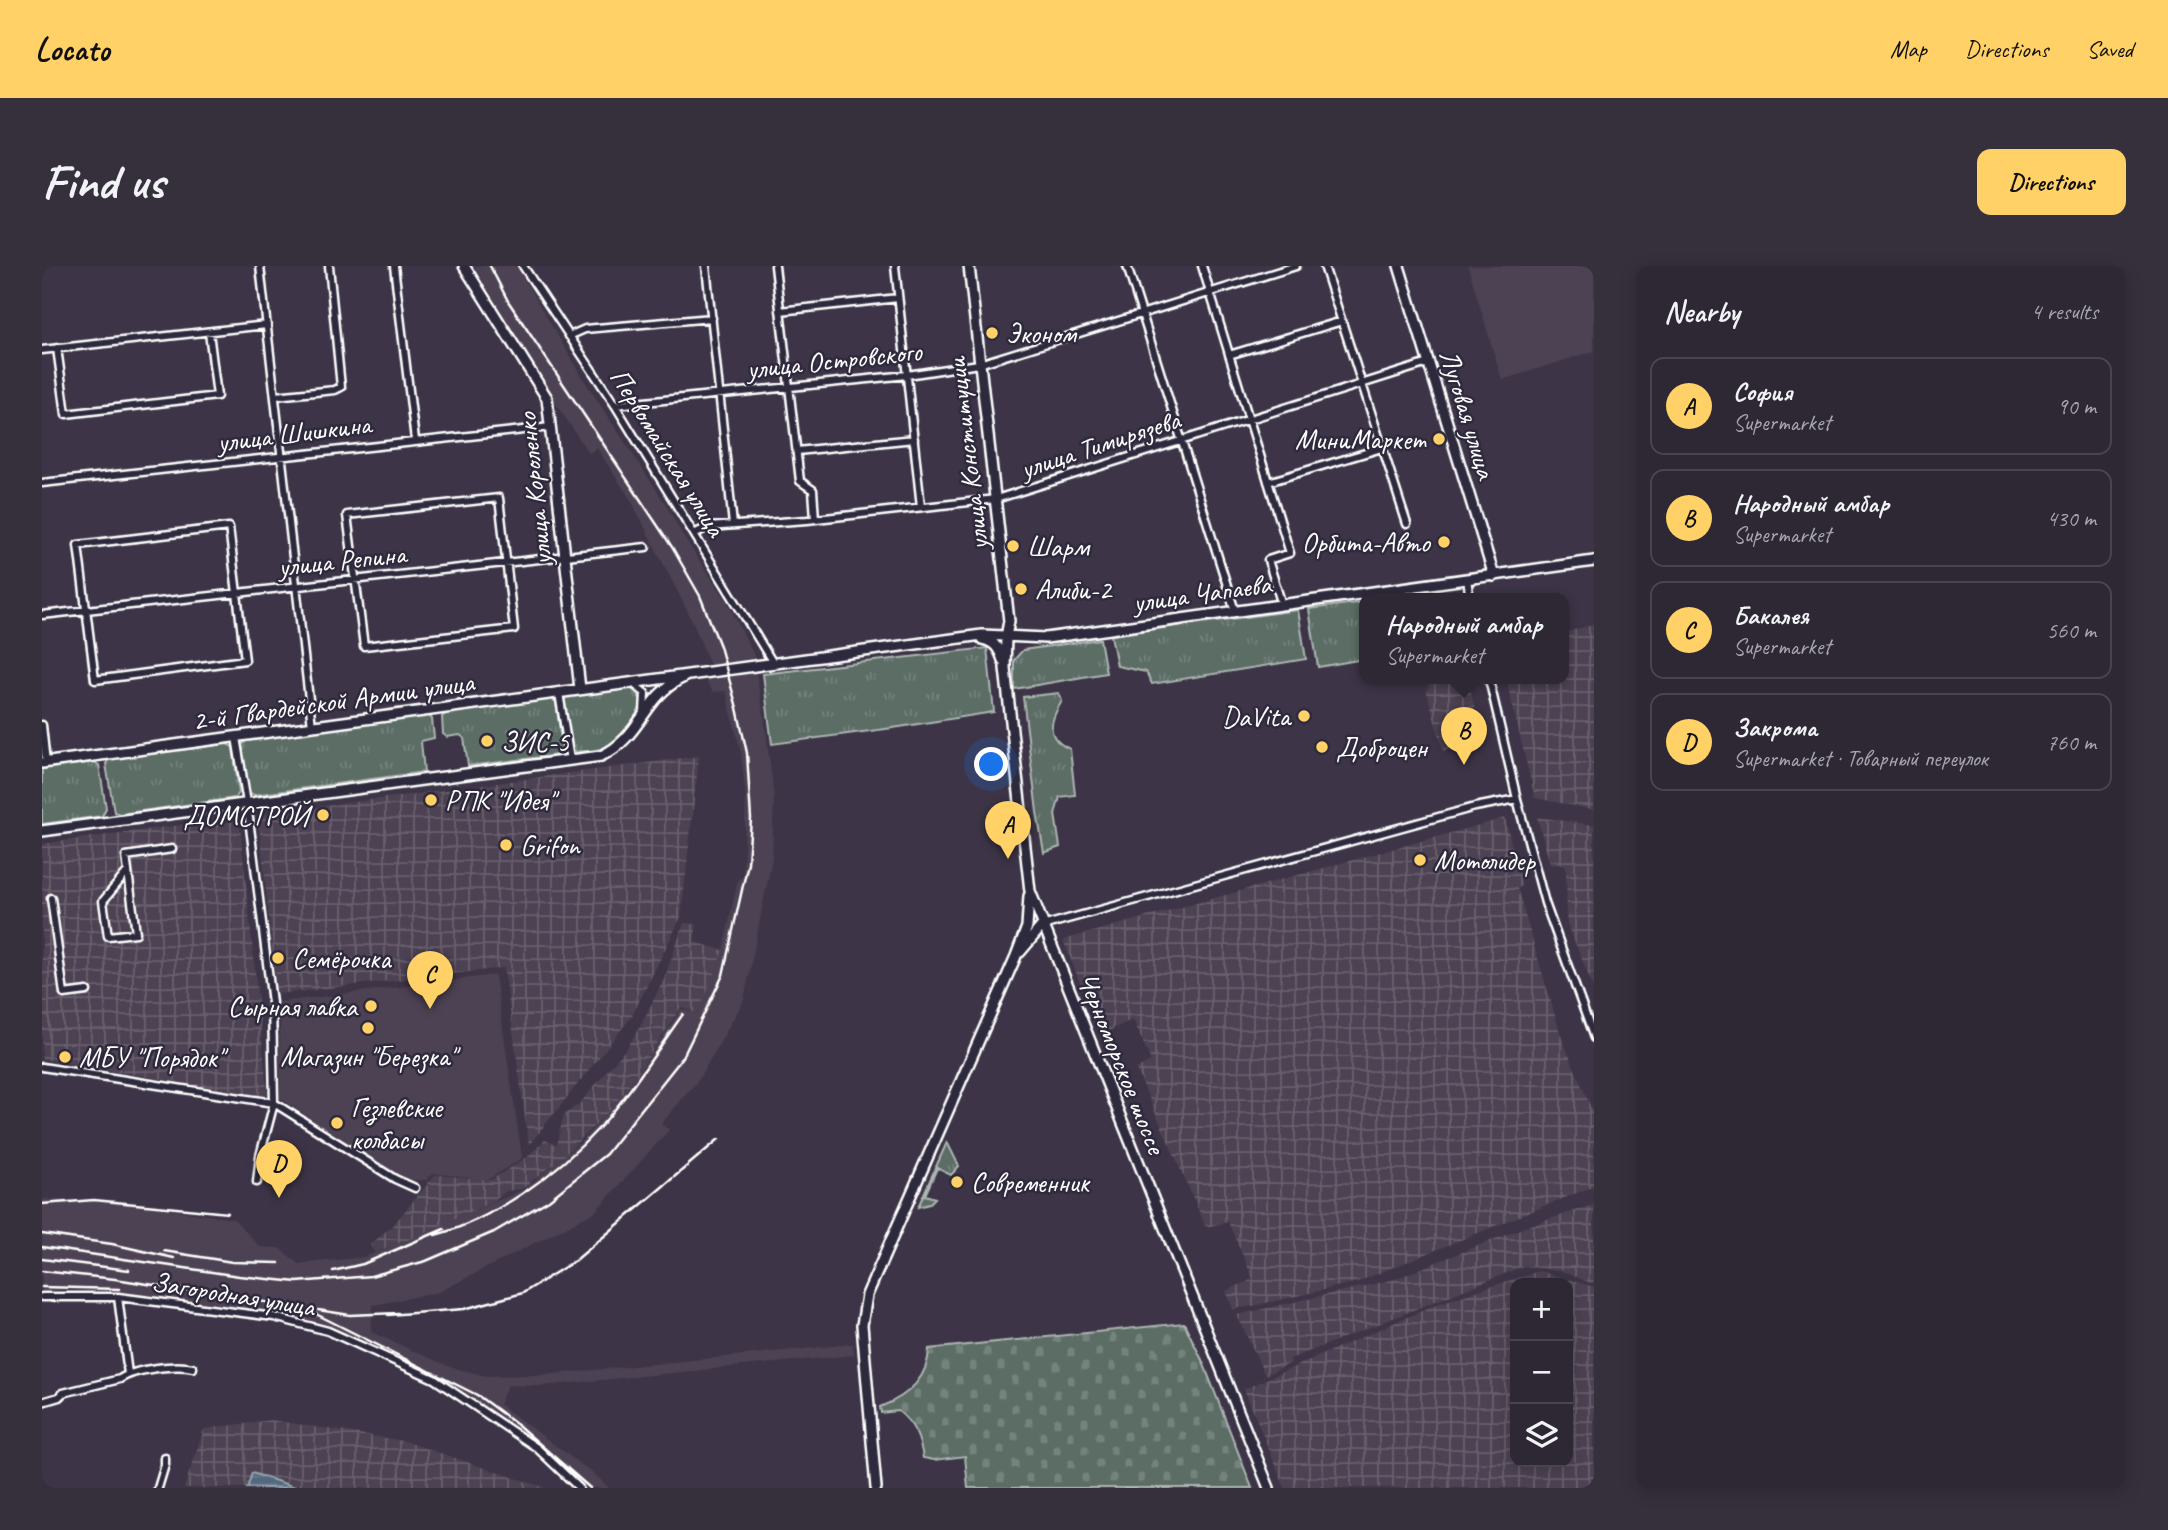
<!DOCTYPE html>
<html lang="en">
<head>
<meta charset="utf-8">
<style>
	body { margin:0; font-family:Caveat,sans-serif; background:#36303d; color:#f1f3f6 }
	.controls { position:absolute; right:21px; bottom:21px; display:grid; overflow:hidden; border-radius:14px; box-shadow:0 4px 18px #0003 }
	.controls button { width:63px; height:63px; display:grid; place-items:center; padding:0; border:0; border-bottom:2px solid #494450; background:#2e2835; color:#f1f3f6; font:35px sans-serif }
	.you { position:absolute; left:950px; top:499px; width:24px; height:24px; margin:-18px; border:5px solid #fff; border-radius:50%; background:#1a73e8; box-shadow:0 0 0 10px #1a73e833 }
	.badge { display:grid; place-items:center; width:46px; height:46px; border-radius:50%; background:#ffd166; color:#111; font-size:23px; font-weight:700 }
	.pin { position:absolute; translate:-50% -58px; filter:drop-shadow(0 2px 4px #0008) }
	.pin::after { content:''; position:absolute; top:37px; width:24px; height:21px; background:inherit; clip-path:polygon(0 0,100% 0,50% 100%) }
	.popup { position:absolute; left:1317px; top:327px; width:210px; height:91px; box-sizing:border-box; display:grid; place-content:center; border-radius:14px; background:#2e2835; filter:drop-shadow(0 2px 5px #0005); font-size:23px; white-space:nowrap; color:#a7a6ad }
	.popup b { font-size:26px; color:#f1f3f6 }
	.popup::after { content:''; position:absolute; left:50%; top:100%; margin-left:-14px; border:14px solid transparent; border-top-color:#2e2835 }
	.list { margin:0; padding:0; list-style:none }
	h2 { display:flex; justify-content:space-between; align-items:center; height:91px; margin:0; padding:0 28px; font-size:30px }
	h2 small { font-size:23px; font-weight:400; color:#a7a6ad }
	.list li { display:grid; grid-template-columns:46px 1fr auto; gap:21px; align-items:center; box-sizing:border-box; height:98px; margin:0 14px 14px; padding:0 14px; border:2px solid #494450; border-radius:14px }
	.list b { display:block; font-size:26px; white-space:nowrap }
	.list p { margin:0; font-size:23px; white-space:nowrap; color:#a7a6ad }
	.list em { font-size:23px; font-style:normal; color:#a7a6ad }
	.icon { flex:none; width:38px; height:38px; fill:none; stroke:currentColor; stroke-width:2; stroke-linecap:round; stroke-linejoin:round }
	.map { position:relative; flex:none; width:1552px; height:1222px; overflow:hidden; border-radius:14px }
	header { display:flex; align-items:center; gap:42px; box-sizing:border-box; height:98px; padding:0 35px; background:#ffd166; color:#111 }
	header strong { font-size:33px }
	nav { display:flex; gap:38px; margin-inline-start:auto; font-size:24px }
	.intro { display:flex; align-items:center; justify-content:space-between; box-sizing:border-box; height:168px; padding:0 42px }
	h1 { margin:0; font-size:49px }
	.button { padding:18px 32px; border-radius:14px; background:#ffd166; color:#111; font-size:24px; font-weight:700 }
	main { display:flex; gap:42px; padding:0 42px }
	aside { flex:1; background:#2e2835; border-radius:14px; box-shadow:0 4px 18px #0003 }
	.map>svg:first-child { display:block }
	.built { fill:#4e4252 }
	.industrial { fill:url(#industrial-grid); fill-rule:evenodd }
	.grass { fill:url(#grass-tufts); stroke:#adb6b2; stroke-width:2 }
	.cemetery { fill:url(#cemetery-stones); stroke:#adb6b2; stroke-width:2 }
	.water { fill:url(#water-rules); stroke:#97a4b1; stroke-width:2 }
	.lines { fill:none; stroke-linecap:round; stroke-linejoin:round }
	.street-casing { stroke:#fff; stroke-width:11 }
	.secondary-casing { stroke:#fff; stroke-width:14 }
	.street { stroke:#2f2a3d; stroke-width:6 }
	.secondary { stroke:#2f2a3d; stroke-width:9 }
	.rail { stroke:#fff; stroke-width:2.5 }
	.poi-dot { fill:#ffd166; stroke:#2f2a3d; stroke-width:2.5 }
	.labels { text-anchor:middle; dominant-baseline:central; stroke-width:5; stroke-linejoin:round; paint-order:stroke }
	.poi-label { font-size:28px; fill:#fff; stroke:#2f2a3d; text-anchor:start }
	.street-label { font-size:28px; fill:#fff; stroke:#2f2a3d }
</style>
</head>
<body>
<header>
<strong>Locato</strong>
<nav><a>Map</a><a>Directions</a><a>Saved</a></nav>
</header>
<div class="intro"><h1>Find us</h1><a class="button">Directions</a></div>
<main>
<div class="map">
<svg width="1552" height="1222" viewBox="0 0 1552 1222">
	<defs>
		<pattern id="industrial-grid" width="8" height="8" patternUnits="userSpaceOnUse" patternTransform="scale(1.75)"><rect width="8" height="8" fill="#4e4252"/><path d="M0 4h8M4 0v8" fill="none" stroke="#695e6c"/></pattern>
		<pattern id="grass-tufts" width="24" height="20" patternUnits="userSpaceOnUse" patternTransform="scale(1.75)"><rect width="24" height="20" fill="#5b6d66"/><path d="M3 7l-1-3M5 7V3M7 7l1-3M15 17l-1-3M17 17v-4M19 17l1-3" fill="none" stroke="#74837d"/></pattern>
		<pattern id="cemetery-stones" width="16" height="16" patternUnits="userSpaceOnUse" patternTransform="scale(1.75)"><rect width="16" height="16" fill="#5b6d66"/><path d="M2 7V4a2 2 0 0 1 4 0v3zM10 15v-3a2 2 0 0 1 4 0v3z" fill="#74837d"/></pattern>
		<pattern id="water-rules" width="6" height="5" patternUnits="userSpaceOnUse" patternTransform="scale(1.75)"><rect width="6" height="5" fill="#52687d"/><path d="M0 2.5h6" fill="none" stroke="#6c7f90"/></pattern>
	</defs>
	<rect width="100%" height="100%" fill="#3d3547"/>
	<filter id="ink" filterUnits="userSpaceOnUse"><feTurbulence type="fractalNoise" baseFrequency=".0143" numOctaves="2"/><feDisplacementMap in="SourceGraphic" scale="14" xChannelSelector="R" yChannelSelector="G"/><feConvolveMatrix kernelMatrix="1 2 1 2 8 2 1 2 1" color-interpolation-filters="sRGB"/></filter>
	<g filter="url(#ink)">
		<path class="built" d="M432 0H474L545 119 623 237 642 272 685 335 713 392 668 399 650 354 589 234 555 182 547 187 514 138Z
			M1426 0H1552V85L1460 114Z
			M714 407 722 450 732 530 730 592 702 734 657 813 619 858 627 864 553 946 397 1026 331 1039 329 1066 408 1101 444 1110 502 1109 811 1078 812 1089 499 1120 466 1119 457 1138 552 1208 567 1222H541L506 1189 427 1132 352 1090 281 1059 246 1049 131 1033 25 1023 0 1025V933L81 937 192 953 218 981 237 982 257 998 323 991 483 923 538 877 587 822 639 743 655 748 681 684 696 613 701 611 704 532 699 487 684 425 671 426 663 413Z
			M453 709 480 892 445 914 392 907 384 914H361L238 832V736Z"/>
		<path class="industrial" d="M1552 358V544L1493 532 1464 413H1522V367Z
			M1388 413H1426L1440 475 1401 485 1385 426Z
			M657 490 639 651 590 750 487 879 462 702 235 728 216 549Z
			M197 551 226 831 0 793V578Z
			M1495 551 1552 559V723L1525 657 1524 599 1508 598Z
			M1463 552 1480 620 1475 622 1519 770 1552 849V920L1315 1016 1211 1040 1191 1043 1184 1025 1211 1013 1186 956 1164 961 1094 803 1109 795 1091 753 1059 769 1021 674Z
			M642 657 655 658 652 676 681 684 664 728 655 748 639 741 587 821 565 847 520 892 480 923 464 925 452 935 376 970 333 986 328 979 352 958 393 909 449 914 484 892 503 874 514 879 522 849 539 836 564 806 584 783 599 759 622 713Z
			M1552 939V1015L1549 1017 1519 1005 1482 1000 1248 1093 1249 1097 1223 1109 1195 1049 1350 1014 1483 961Z
			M1497 1005 1552 1021V1222H1243L1202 1123 1395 1038ZM1473 1017H1526V1196H1473Z
			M229 1154 362 1175 503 1222H142L162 1163Z"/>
		<path class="grass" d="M1322 336V393L1276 401 1267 343Z
			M1256 344 1264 393 1110 418 1104 406 1075 400 1069 369Z
			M1058 373 1064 407 972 423V394L981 384Z
			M945 382 952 446 851 462 730 478 721 408Z
			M587 422 595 427 600 436C598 448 575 477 562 482 554 485 543 485 534 486L527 479 521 435 526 429Z
			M1017 427 1020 435C1008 454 1002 472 1028 483L1033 529 1018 531 1013 548 1018 581 1002 587 995 546 981 431Z
			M509 433 514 436 520 481 516 489 426 500 422 472 418 469 405 471 401 468 400 451 404 447Z
			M386 449 390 453 392 472 379 475 382 506 212 529 205 525 200 479 204 475Z
			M185 478 191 481 197 527 193 532 78 548 72 546 64 498 67 493Z
			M52 496 57 499 64 542 60 550 0 558V503Z
			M905 876 917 900 909 909 895 902 883 929 893 932 887 938 876 941Z"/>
		<path class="cemetery" d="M1142 1057 1161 1096 1210 1222H926L923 1190 892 1194 881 1192C878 1173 872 1157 856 1145L839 1147 838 1141C864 1131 886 1113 887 1083Z"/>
		<path class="water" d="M210 1207 256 1222H205Z"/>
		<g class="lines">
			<g class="street-casing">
				<path id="street" d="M218 0 270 460
					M352 0 373 174
					M481 0 573 139 731 397
					M664 0 691 259
					M733 0 758 215 771 224 773 253
					M853 0 879 241
					M1085 0 1193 345
					M1160 0 1248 287 1226 294 1240 339
					M1282 0 1365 258
					M738 45 856 32
					M527 70 543 63 670 52
					M15 82 24 148 175 130 167 66
					M0 84 225 59
					M1187 89 1300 55
					M233 130 293 124 299 121 287 0
					M573 139 865 109 937 98 1254 0
					M755 185 872 173
					M1226 216 1340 182
					M0 217 509 161
					M457 232 472 363 322 380 305 249Z
					M187 261 203 394 53 414 36 279Z
					M652 268 666 261 765 254 954 233 1386 97
					M1425 313 1428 333
					M0 349 604 281
					M1447 413 1475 533 1503 637 1552 772
					M589 416 603 427 602 447
					M517 427 528 494
					M0 459 4 497
					M194 471 205 537 230 737 232 837 218 890 215 916
					M86 605 61 635 66 670 94 667 84 590 130 583
					M9 632 22 728 45 725
					M1000 660 1433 541 1475 533
					M0 801 232 837 353 913 373 922
					M0 1031H76L232 1051 286 1065 392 1113 495 1182 537 1222
					M76 1031 86 1108
					M0 1136 17 1131 21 1127 78 1113C92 1103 134 1098 151 1102
					M116 1222 123 1199V1192"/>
			</g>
			<g class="secondary-casing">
				<path id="secondary" d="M422 0 505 132 538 423
					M927 0 967 355 964 371 963 402 988 625 1227 1222
					M1357 0 1452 310
					M940 373C952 375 957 382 961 394
					M0 497 940 369 1004 372 1552 295
					M0 565 559 490C601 470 600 431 642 411
					M978 686 1000 660
					M834 1222 820 1059 825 1029 974 690 985 661 987 630"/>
			</g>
			<use href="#street" class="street"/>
			<use href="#secondary" class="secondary"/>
			<path class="rail" d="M0 938 52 934 186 947
				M0 968 70 978 132 992
				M393 969C453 953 516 907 558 861 589 826 614 786 641 748
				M0 981 197 1010 255 1016 329 1010 384 995 452 966 507 934 564 888 641 791 681 709 706 597 709 553 705 487 695 442 678 380 658 330 630 281 466 35 448 0
				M122 985 190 996 237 997
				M0 993 87 1004
				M0 1005 73 1013 262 1042 435 1129 477 1160 548 1222
				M291 1005 321 998 402 963
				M0 1021 77 1023
				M276 1044 308 1049 356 1047
				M346 1049 422 1043 481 1027 534 994 677 873"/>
		</g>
	</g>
	<g class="poi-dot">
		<circle cx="950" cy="67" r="7"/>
		<circle cx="1397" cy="173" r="7"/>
		<circle cx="1402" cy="276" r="7"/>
		<circle cx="971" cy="280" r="7"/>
		<circle cx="979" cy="323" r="7"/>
		<circle cx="1262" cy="450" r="7"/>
		<circle cx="445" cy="475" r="7"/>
		<circle cx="1280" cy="481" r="7"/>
		<circle cx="389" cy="534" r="7"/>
		<circle cx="281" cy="549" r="7"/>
		<circle cx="464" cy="579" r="7"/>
		<circle cx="1378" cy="594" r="7"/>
		<circle cx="236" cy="692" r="7"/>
		<circle cx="329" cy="740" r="7"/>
		<circle cx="326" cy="762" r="7"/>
		<circle cx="23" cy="791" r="7"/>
		<circle cx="295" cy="857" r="7"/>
		<circle cx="915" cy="916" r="7"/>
	</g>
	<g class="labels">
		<g class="poi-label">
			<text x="964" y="67">Эконом</text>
			<text x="1383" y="173" text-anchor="end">МиниМаркет</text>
			<text x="1388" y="276" text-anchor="end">Орбита-Авто</text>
			<text x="985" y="280">Шарм</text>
			<text x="993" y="323">Алиби-2</text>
			<text x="1248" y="450" text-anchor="end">DaVita</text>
			<text x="459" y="475">ЗИС-5</text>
			<text x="1294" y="481">Доброцен</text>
			<text x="403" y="534">РПК "Идея"</text>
			<text x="267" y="549" text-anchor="end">ДОМСТРОЙ</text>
			<text x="478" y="579">Grifon</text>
			<text x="1392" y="594">Мотолидер</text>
			<text x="250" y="692">Семёрочка</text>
			<text x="315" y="740" text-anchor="end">Сырная лавка</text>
			<text x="326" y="790" text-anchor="middle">Магазин "Березка"</text>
			<text x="37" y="791">МБУ "Порядок"</text>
			<text x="309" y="841">Гезлевские<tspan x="309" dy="32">колбасы</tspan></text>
			<text x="929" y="916">Современник</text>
		</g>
		<g class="street-label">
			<text transform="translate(792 94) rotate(-6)">улица Островского</text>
			<text transform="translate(1426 148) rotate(73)">Луговая улица</text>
			<text transform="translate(252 167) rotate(-7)">улица Шишкина</text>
			<text transform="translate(1058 178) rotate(-18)">улица Тимирязева</text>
			<text transform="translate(626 186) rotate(58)">Первомайская улица</text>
			<text transform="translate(925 188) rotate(-97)">улица Конституции</text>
			<text transform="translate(492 223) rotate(-96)">улица Короленко</text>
			<text transform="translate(300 294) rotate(-6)">улица Репина</text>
			<text transform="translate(1160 327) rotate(-8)">улица Чапаева</text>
			<text transform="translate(291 435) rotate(-8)">2-й Гвардейской Армии улица</text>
			<text transform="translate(1080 797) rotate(68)">Черноморское шоссе</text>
			<text transform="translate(191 1028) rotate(9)">Загородная улица</text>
		</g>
	</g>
</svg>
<div class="controls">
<button>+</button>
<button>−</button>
<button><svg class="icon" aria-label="layers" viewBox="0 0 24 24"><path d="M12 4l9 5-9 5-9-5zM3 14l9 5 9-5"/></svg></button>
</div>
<div class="you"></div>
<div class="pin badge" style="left:966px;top:593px">A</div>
<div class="pin badge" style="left:1422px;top:499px">B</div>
<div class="popup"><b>Народный амбар</b>Supermarket</div>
<div class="pin badge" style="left:388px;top:743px">C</div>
<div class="pin badge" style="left:237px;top:932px">D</div>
</div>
<aside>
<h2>Nearby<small>4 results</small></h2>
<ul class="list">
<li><span class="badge">A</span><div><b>София</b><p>Supermarket</p></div><em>90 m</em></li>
<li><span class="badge">B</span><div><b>Народный амбар</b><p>Supermarket</p></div><em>430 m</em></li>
<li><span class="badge">C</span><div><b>Бакалея</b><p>Supermarket</p></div><em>560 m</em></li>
<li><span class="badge">D</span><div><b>Закрома</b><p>Supermarket · Товарный переулок</p></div><em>760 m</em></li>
</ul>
</aside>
</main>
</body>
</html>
